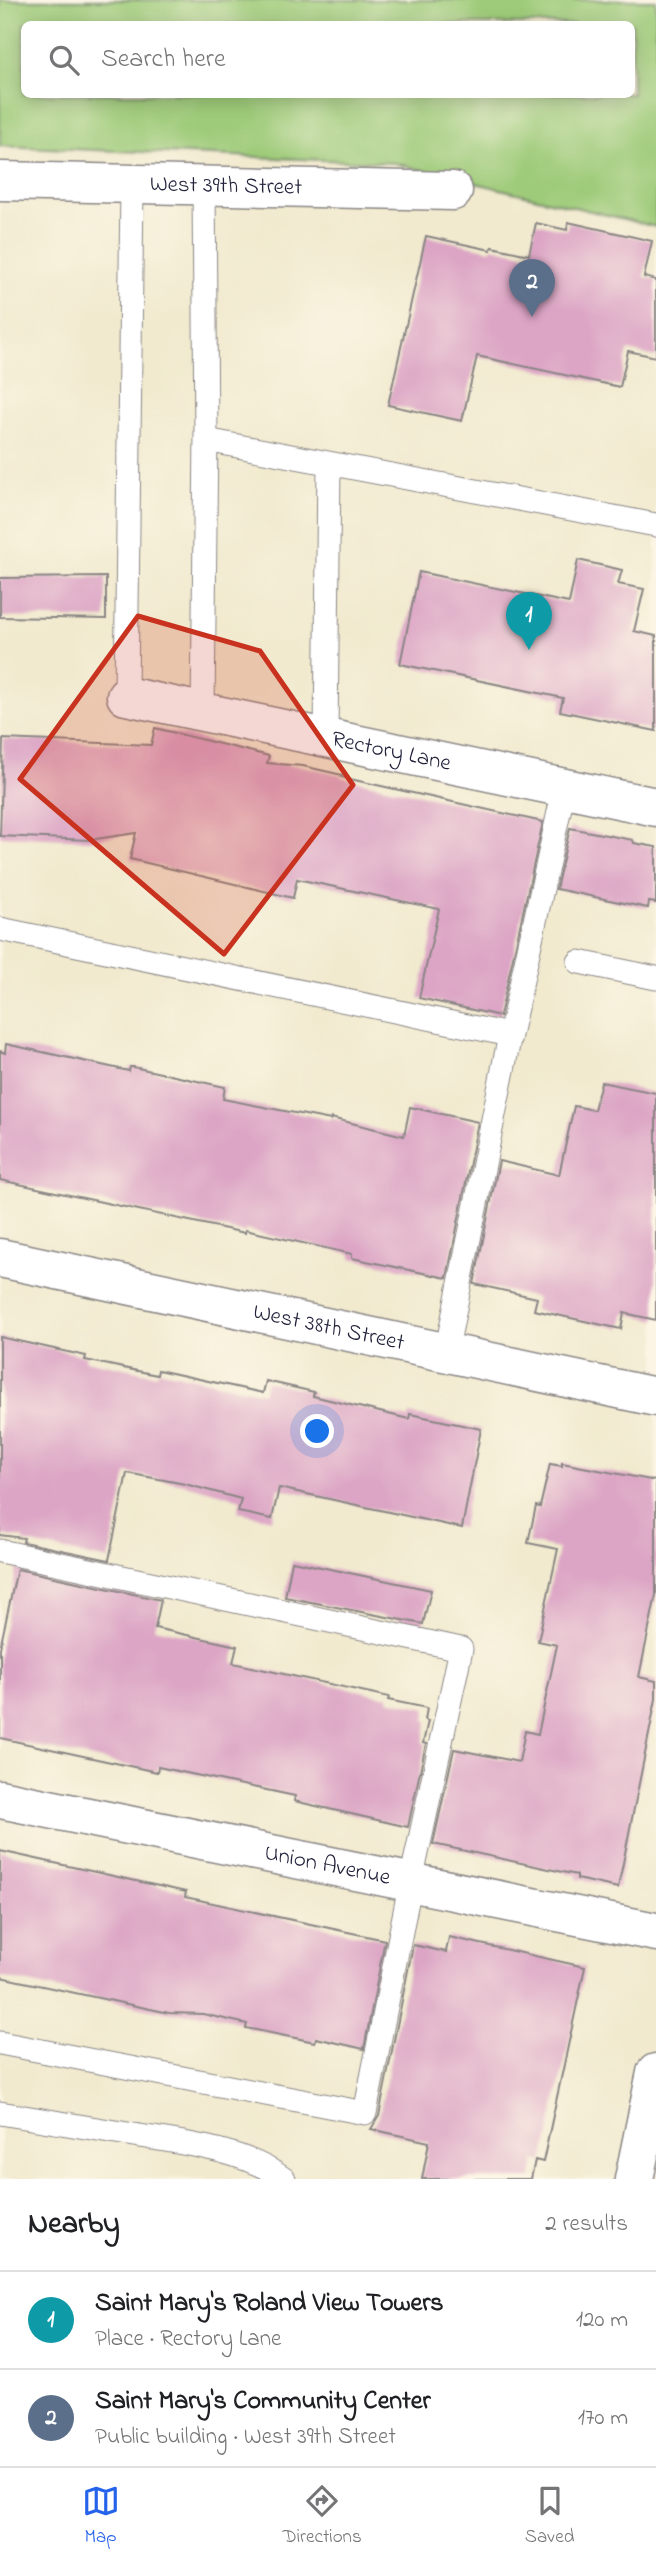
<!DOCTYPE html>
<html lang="en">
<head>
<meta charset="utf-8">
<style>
	body { margin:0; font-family:"Indie Flower",sans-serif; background:#f6f6f6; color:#202124 }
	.you { position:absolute; left:318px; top:1432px; width:24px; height:24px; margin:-18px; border:5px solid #fff; border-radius:50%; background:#1a73e8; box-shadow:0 0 0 10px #1a73e833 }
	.badge { display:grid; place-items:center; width:46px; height:46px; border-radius:50%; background:#2563eb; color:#fff; font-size:23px; font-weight:700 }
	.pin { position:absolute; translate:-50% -58px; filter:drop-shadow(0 2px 4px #0008) }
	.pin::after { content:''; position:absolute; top:37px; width:24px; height:21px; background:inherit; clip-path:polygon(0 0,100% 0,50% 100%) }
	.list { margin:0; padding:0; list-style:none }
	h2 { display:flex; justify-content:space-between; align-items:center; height:91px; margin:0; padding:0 28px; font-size:30px }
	h2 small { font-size:23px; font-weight:400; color:#757577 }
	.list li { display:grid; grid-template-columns:46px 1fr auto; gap:21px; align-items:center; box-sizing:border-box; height:98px; padding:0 28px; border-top:2px solid #e0e0e0 }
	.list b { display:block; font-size:26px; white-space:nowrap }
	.list p { margin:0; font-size:23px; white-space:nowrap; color:#757577 }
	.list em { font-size:23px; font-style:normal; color:#757577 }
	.icon { flex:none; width:38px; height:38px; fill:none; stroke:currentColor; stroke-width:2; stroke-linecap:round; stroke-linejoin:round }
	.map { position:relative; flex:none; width:656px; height:2179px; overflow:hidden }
	.search { position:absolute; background:#fff; box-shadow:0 4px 18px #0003; left:21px; right:21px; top:21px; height:77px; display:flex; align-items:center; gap:18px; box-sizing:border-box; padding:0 24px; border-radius:10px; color:#757577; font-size:26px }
	.sheet { height:287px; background:#fff }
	nav { display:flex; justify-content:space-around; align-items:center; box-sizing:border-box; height:98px; border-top:2px solid #e0e0e0; background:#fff; font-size:19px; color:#757577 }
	nav a { display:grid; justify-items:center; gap:4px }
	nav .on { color:#2563eb }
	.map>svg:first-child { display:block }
	.green { fill:#9ecb79; stroke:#60765a; stroke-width:2; fill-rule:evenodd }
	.building { fill:#dca4c5 }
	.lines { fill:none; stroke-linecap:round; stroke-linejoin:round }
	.lane-casing { stroke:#8a8685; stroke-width:25 }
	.street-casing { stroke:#8a8685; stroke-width:41 }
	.secondary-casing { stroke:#8a8685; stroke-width:41 }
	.lane { stroke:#fff; stroke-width:23 }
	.street { stroke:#fff; stroke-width:38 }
	.secondary { stroke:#fff; stroke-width:38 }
	.marked { fill:#c8321e; fill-opacity:0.2; stroke:#c8321e; stroke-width:5; stroke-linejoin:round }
	.labels { text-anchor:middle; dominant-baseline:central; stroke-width:7; stroke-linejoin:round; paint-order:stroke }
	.street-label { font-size:23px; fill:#22223b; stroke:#fcf5e5 }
</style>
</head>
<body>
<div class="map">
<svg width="656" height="2179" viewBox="0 0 656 2179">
	<rect width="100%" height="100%" fill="#fcf5e5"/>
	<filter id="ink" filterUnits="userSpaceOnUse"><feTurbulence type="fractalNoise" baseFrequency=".0143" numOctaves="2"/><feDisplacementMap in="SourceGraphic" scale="14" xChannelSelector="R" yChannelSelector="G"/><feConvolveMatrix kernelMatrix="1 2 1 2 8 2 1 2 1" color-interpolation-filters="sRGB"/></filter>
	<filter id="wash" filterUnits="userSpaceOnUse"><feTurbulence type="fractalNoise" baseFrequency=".00686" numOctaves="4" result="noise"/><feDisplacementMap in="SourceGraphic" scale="28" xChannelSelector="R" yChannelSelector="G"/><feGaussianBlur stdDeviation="1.57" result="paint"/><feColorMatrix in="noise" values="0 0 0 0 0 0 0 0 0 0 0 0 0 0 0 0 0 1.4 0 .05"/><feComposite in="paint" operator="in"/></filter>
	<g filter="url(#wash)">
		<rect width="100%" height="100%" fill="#f1eacf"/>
		<path class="green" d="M0 0H656V227L394 163 0 146ZM24 24H632V94H24Z"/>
		<g id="blocks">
			<path class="building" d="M568 222 652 241 644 277 656 280V357L628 351 620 387 477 356 462 421 388 405 426 236 491 250 492 247 529 255 536 223 567 230Z
				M578 560 622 570 618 584 644 589 634 631 656 636V731L560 711 563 698 400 664 419 572 569 603Z
				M106 577V619L0 617V578Z
				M155 728 269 756 267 763 303 766 342 775 341 777 543 822 500 1016 419 998 439 909 297 879 293 898 130 859 136 833 89 840 0 836 3 739 151 745Z
				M570 828 633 840 634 843 656 847V903L649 902 648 908 556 889Z
				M6 1044 129 1071 130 1067H133L225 1087 223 1099 331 1120V1118L404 1136 410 1107 478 1122 447 1278 352 1258V1254L245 1230V1233L0 1180V1051L5 1053Z
				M601 1082 656 1093V1320L624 1313 621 1329 534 1310 537 1298 474 1284 499 1161 559 1175 574 1106 594 1110Z
				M0 1337 86 1356 85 1360 157 1375 158 1370 263 1393 266 1381 314 1392 313 1396 409 1419 410 1414 481 1429 462 1528 279 1488 272 1519 238 1512 241 1499 185 1484 127 1473 109 1560 23 1542 24 1538 0 1535Z
				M562 1463 656 1481V1595L639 1677 656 1681V1699L618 1888 577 1879V1875L433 1844 454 1749 519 1762 525 1731 538 1734 557 1645 538 1641 558 1549 528 1543 536 1506 540 1507 550 1464 562 1466Z
				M292 1561 431 1590 423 1624 285 1597Z
				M17 1569 161 1600 155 1628 237 1646 233 1663 389 1697 388 1700 427 1708 425 1720 428 1721 423 1743 426 1744 408 1827 294 1801 295 1796 158 1767 157 1772 0 1738V1648Z
				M0 1851 186 1892 185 1897 385 1940 364 2049 316 2038 315 2042 246 2028 247 2024 203 2014 169 2013 0 1977Z
				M449 1937 585 1967 543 2162 535 2160 531 2179H422L429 2142 371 2129 379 2116 413 1945 446 1952Z"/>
		</g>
	</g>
	<g filter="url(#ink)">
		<use href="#blocks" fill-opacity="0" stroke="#8a8685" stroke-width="2"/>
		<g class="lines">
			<g class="lane-casing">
				<path id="lane" d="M204 186 206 440 656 525
					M126 696 132 184
					M203 712 206 433
					M326 737 329 464
					M0 929 510 1035
					M579 962 656 978
					M446 1353 510 1035 564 789
					M0 1551 461 1649 411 1881 365 2113 0 2043
					M0 2113C45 2120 89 2128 134 2135 183 2143 243 2149 284 2179"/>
			</g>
			<g class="street-casing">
				<g id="street">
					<path id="s1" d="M0 181 453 191"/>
					<path id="s2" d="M126 696 656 807"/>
					<path id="s3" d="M0 1258 656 1397"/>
					<path id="s4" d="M0 1799 656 1932"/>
				</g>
			</g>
			<g class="secondary-casing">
				<path id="secondary" d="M634 2179 656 2073"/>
			</g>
			<use href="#lane" class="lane"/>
			<use href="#street" class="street"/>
			<use href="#secondary" class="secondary"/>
		</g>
	</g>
	<path class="marked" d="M138 616 260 651 353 785 224 954 20 779Z"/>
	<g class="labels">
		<g class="street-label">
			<text stroke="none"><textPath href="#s1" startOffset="226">West 39th Street</textPath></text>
			<text stroke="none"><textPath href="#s2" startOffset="271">Rectory Lane</textPath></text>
			<text stroke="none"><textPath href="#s3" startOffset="336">West 38th Street</textPath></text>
			<text stroke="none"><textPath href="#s4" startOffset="334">Union Avenue</textPath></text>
		</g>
	</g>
</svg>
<div class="you"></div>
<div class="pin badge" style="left:529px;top:650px;background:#0f9aa8">1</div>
<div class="pin badge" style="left:532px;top:317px;background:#5c6f8a">2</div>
<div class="search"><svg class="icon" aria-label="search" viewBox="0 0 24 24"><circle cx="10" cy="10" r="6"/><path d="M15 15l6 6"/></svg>Search here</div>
</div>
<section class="sheet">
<h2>Nearby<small>2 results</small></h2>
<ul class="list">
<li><span class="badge" style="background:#0f9aa8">1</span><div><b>Saint Mary's Roland View Towers</b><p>Place · Rectory Lane</p></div><em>120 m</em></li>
<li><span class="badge" style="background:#5c6f8a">2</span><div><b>Saint Mary's Community Center</b><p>Public building · West 39th Street</p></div><em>170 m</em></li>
</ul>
</section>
<nav>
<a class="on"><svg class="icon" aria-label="map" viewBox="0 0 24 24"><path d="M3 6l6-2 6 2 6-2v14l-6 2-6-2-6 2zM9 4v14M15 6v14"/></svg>Map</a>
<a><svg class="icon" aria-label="directions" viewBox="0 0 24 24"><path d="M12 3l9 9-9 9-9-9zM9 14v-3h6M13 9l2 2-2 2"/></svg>Directions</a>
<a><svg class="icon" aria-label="saved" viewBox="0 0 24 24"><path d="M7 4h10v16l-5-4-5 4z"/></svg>Saved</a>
</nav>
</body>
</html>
